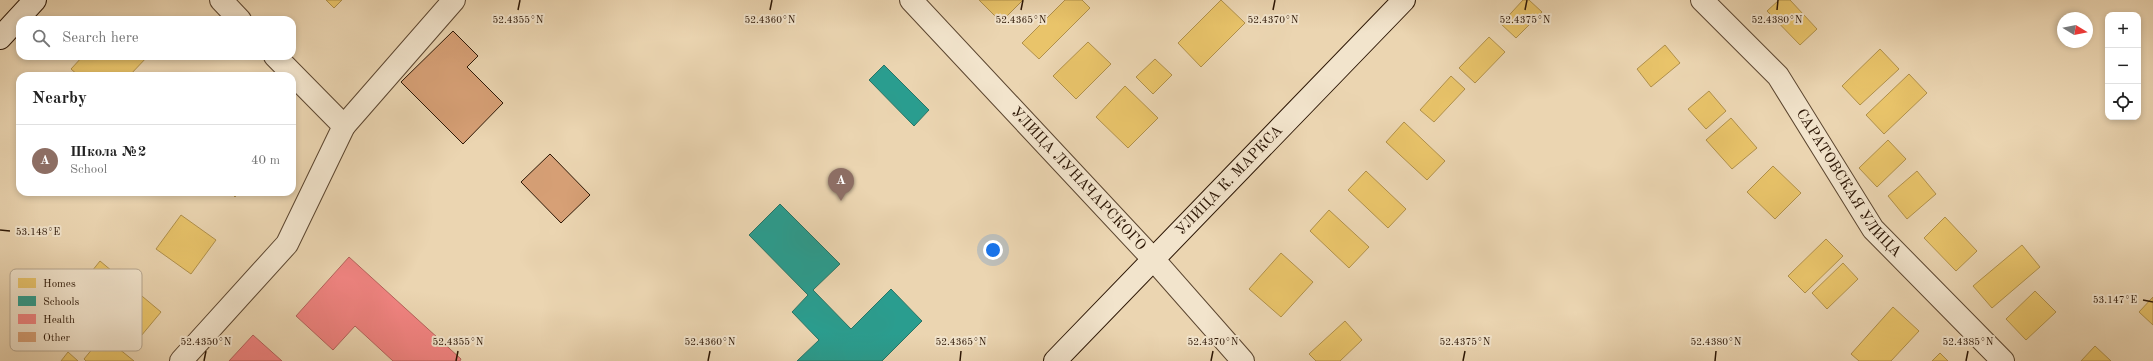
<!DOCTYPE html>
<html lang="en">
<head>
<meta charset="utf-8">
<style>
	body { margin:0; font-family:"Old Standard TT",serif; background:#f2f2f2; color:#222 }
	.controls { position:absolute; right:12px; top:12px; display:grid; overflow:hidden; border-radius:8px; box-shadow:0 2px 6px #0003 }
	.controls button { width:36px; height:36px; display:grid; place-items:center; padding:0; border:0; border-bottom:1px solid #e0e0e0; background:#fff; color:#222; font:20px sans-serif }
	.compass { position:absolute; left:2057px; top:12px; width:36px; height:36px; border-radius:50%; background:#fff; box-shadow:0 2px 6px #0003; rotate:100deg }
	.you { position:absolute; left:993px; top:250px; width:14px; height:14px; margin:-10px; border:3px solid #fff; border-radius:50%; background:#1a73e8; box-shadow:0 0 0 6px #1a73e833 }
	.badge { display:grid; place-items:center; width:26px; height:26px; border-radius:50%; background:#8f2418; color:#fff; font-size:13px; font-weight:700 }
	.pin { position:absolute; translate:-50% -33px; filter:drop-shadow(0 1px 2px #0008) }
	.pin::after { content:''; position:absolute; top:21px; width:14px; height:12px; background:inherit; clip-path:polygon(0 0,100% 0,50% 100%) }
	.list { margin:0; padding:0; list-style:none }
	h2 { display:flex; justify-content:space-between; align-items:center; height:52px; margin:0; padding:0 16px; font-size:17px }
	h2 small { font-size:13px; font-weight:400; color:#767676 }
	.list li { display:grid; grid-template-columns:26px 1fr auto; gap:12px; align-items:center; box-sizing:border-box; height:72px; padding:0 16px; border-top:1px solid #e0e0e0 }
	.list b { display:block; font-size:15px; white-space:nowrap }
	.list p { margin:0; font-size:13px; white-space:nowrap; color:#767676 }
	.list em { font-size:13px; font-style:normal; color:#767676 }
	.icon { flex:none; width:22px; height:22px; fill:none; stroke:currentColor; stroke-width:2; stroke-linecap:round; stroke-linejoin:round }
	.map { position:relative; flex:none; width:2153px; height:361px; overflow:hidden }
	.search { position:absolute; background:#fff; box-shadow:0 2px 6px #0003; left:16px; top:16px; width:280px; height:44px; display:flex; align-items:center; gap:10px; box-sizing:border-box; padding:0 14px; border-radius:12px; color:#767676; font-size:15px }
	.panel { position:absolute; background:#fff; box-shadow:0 2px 6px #0003; left:16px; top:72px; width:280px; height:124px; border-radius:12px }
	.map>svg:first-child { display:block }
	.homes { fill:#e9c46a; stroke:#b0904b }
	.schools { fill:#2a9d8f; stroke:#2a7465 }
	.health { fill:#f28482; stroke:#b6635c }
	.building { fill:#d7a076; stroke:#2b1504 }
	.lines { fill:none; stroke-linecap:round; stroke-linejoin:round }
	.street-casing { stroke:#5b452f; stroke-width:24 }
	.secondary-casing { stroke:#2b1504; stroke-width:24 }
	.street { stroke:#f2e4cc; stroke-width:22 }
	.secondary { stroke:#f2e4cc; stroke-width:22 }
	.ticks { fill:none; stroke:#2b1504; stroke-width:1.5 }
	.labels { text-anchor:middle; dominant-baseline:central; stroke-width:4; stroke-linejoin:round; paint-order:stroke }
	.street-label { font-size:15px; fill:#2b1504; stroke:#f2e4cc }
	.key { fill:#f2e4cc; stroke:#b6a690; stroke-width:1 }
	.key-label { font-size:11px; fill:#2b1504 }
	.ticks-label { font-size:10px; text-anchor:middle; fill:#2b1504; stroke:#f2e4cc; stroke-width:4; stroke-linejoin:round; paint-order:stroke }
</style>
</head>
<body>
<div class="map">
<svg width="2153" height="361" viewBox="0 0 2153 361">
	<rect width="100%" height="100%" fill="#ebd5b1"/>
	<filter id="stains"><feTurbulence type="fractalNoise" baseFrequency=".005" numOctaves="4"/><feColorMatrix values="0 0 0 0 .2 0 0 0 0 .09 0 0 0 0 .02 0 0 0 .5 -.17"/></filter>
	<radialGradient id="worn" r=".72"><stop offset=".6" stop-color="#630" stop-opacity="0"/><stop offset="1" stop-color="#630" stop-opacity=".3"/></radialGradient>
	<path class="homes" d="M326 0H342L334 8Z
		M979 0H1023L1001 22Z
		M1065 0H1082L1090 8 1039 59 1022 43Z
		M1221 0 1245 23 1201 67 1178 43Z
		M1523 0H1529L1542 12 1516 38 1501 24Z
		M1779 0H1790L1817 29 1800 45 1767 11Z
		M1489 37 1505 52 1475 83 1459 68Z
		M1088 42 1111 64 1076 99 1053 76Z
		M1665 45 1680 63 1651 87 1637 69Z
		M1880 49 1899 69 1860 105 1842 86Z
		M83 56H148L129 76H79L71 69Z
		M1155 59 1172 75 1153 94 1136 77Z
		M1909 74 1927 93 1884 134 1866 115Z
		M1451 76 1465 89 1434 122 1420 110Z
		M1125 86 1158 118 1128 148 1096 117Z
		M1709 91 1726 111 1706 129 1688 109Z
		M1731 118 1757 148 1732 169 1706 140Z
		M1404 122 1445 161 1427 180 1386 142Z
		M1888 140 1906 159 1877 187 1859 168Z
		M1773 166 1801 193 1775 219 1747 192Z
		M1366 171 1406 209 1388 228 1348 190Z
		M1917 171 1936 194 1907 219 1888 196Z
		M230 192H240L235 197Z
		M1329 210 1369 247 1349 268 1310 231Z
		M181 215 216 240 191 274 156 249Z
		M1945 217 1977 251 1956 271 1924 238Z
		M1826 239 1843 256 1805 293 1788 276Z
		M2022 245 2040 267 1992 308 1973 286Z
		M1281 253 1313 282 1281 317 1249 289Z
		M100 261 161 312 141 336 80 286Z
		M1843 263 1858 279 1827 309 1812 293Z
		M2035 291 2056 312 2026 340 2006 319Z
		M2153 297V325L2139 312Z
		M1893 307 1919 331 1891 361H1859L1851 354Z
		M1345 321 1362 340 1340 361H1316L1309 354Z
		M103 336 134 361H86L84 359Z
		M2095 346 2111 361H2081Z
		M68 352 78 361H61Z
		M1940 353 1948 361H1932Z"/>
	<path class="schools" d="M884 65 929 110 914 126 869 80Z
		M780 204 840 264 813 290 851 329 891 289 922 321 882 361H797L819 340 792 312 808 295 749 235Z"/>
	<path class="health" d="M349 257 461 359 460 361H393L355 326 333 350 296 316Z
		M253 335 282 361H229Z"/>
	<path class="building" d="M453 31 478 56 467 67 503 103 463 144 401 82Z
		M550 154 590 195 561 223 521 182Z"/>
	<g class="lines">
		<g class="street-casing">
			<g id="street">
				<path d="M221 0 240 20"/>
				<path id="s1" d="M911 0 1154 260 1243 361"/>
				<path id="s2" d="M1702 0 1778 76 1873 229 2003 361"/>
				<path d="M344 126 454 0"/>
				<path d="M181 361 287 244 344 126 275 56"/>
			</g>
		</g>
		<g class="secondary-casing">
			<g id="secondary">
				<path d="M0 38 35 0"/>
				<path id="s3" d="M1055 361 1404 0"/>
			</g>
		</g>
		<use href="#street" class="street"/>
		<use href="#secondary" class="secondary"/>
	</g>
	<path class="ticks" d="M518 10 520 0M770 10 772 0M1021 10 1023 0M1273 10 1275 0M1525 10 1527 0M1777 10 1778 0M0 230 10 231M2143 300 2153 302M204 361 206 351M456 361 458 351M708 361 710 351M960 361 961 351M1211 361 1213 351M1463 361 1465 351M1715 361 1716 351M1966 361 1968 351"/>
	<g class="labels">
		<g class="street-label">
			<text stroke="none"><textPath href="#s1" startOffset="245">УЛИЦА ЛУНАЧАРСКОГО</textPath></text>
			<text stroke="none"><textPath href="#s3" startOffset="251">УЛИЦА К. МАРКСА</textPath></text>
			<text stroke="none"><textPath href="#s2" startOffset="236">САРАТОВСКАЯ УЛИЦА</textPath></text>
		</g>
	</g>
	<rect x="10" y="269" width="132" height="82" rx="6" class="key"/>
	<rect x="18" y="278" width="18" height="10" fill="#e9c46a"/>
	<rect x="18" y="296" width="18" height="10" fill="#2a9d8f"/>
	<rect x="18" y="314" width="18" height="10" fill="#f28482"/>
	<rect x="18" y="332" width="18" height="10" fill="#d7a076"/>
	<g class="key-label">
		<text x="43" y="287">Homes</text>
		<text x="43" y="305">Schools</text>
		<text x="43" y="323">Health</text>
		<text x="43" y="341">Other</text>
	</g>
	<g class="ticks-label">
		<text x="518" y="23">52.4355°N</text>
		<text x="770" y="23">52.4360°N</text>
		<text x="1021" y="23">52.4365°N</text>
		<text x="1273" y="23">52.4370°N</text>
		<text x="1525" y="23">52.4375°N</text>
		<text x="1777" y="23">52.4380°N</text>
		<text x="38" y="235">53.148°E</text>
		<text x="2115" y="303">53.147°E</text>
		<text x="206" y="345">52.4350°N</text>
		<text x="458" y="345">52.4355°N</text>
		<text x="710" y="345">52.4360°N</text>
		<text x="961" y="345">52.4365°N</text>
		<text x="1213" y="345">52.4370°N</text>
		<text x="1465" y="345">52.4375°N</text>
		<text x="1716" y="345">52.4380°N</text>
		<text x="1968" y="345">52.4385°N</text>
	</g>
	<rect width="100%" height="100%" filter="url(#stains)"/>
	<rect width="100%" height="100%" fill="url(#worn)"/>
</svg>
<div class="controls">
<button>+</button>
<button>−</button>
<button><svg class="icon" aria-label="locate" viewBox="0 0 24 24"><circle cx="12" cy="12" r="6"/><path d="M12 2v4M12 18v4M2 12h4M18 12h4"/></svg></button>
</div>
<svg class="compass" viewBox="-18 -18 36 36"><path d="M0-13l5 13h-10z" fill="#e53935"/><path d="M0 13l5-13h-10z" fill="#767676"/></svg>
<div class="you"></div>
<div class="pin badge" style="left:841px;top:201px;background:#8d6e63">A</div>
<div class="search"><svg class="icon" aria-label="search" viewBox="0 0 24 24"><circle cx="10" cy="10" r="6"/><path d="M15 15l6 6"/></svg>Search here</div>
<section class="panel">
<h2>Nearby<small></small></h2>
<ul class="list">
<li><span class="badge" style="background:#8d6e63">A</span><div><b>Школа №2</b><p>School</p></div><em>40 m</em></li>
</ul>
</section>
</div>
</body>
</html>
